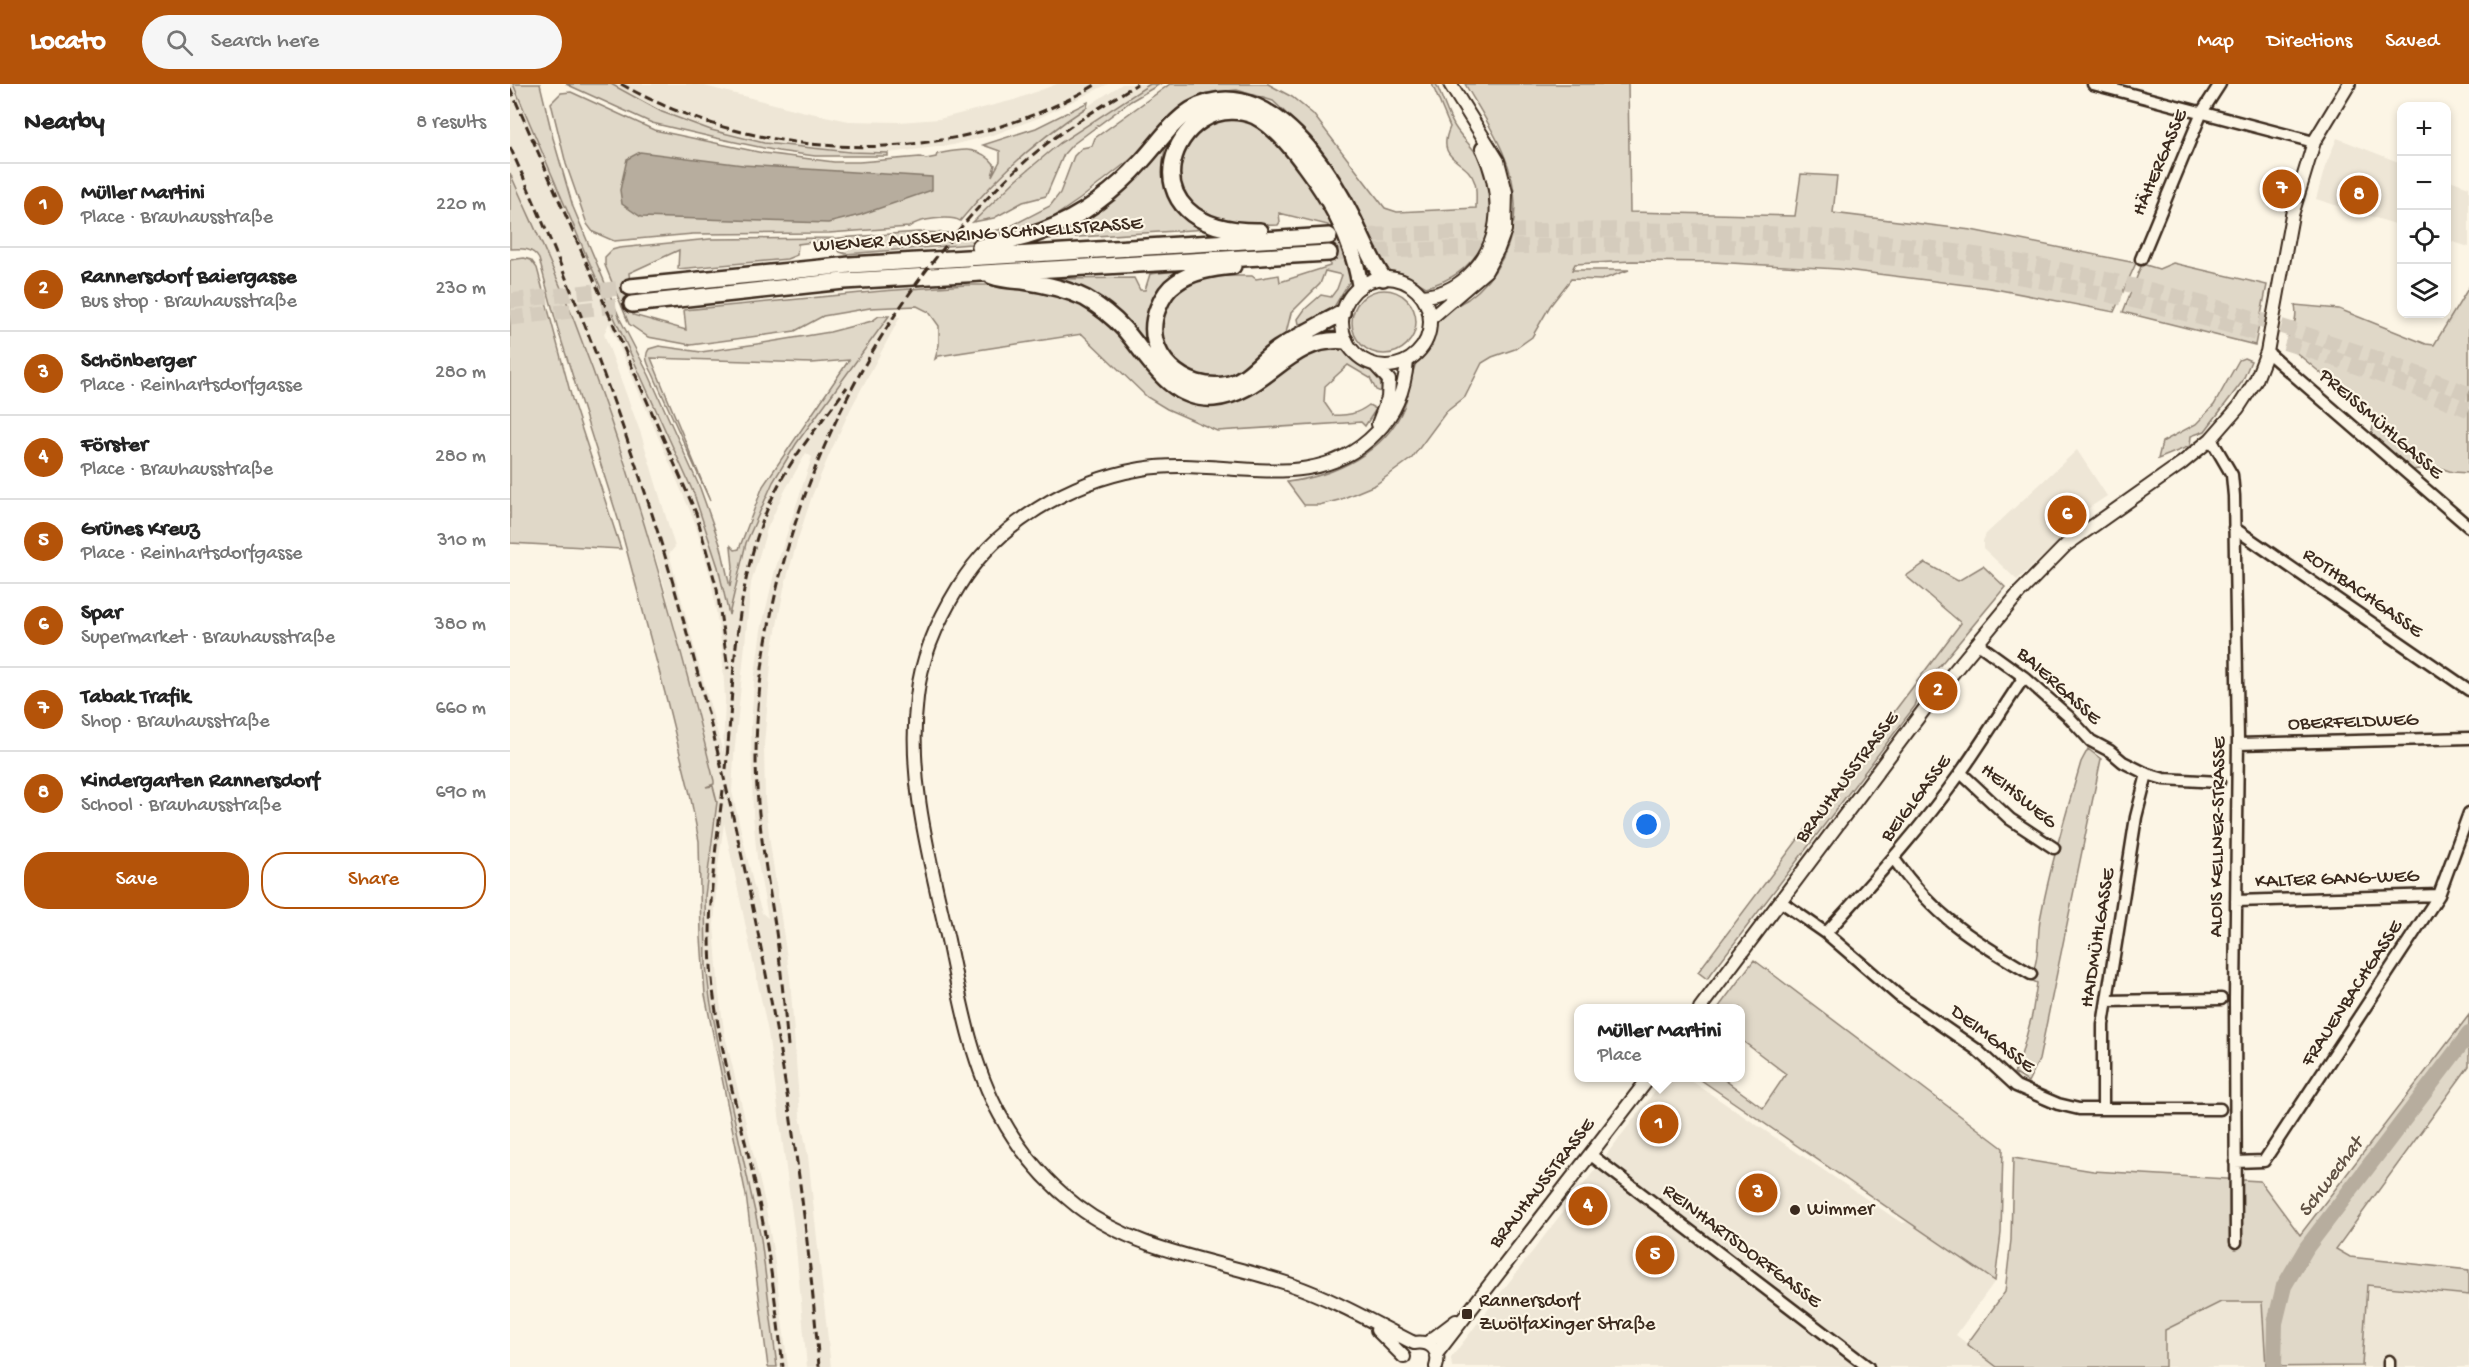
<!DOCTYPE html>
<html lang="en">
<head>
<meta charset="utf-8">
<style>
	body { margin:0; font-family:"Gochi Hand",sans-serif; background:#f6f6f6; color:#222 }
	.controls { position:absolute; right:18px; top:18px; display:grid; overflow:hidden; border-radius:12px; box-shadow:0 3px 9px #0003 }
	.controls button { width:54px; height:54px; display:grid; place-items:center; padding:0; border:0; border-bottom:2px solid #e0e0e0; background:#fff; color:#222; font:30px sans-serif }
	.you { position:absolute; left:1137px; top:741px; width:21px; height:21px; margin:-15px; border:4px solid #fff; border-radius:50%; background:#1a73e8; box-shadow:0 0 0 9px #1a73e833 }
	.badge { display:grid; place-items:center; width:39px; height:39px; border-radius:50%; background:#b45309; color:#fff; font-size:20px; font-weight:700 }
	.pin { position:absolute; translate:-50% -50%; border:3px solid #fff; box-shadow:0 2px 6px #0006 }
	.popup { position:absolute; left:1064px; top:920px; width:171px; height:78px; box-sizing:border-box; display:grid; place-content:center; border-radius:12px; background:#fff; filter:drop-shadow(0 2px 4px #0005); font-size:20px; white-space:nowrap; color:#767676 }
	.popup b { font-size:22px; color:#222 }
	.popup::after { content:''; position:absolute; left:50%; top:100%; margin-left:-12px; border:12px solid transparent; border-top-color:#fff }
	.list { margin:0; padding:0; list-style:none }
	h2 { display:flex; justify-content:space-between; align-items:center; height:78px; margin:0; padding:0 24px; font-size:26px }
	h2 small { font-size:20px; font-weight:400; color:#767676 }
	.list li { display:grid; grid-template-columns:39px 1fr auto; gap:18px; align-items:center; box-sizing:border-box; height:84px; padding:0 24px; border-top:2px solid #e0e0e0 }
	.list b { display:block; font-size:22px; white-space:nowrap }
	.list p { margin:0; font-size:20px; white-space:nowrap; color:#767676 }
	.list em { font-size:20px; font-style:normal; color:#767676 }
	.actions { display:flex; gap:12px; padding:18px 24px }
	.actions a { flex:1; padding:14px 0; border:2px solid #b45309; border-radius:24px; text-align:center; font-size:21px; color:#b45309 }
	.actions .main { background:#b45309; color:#fff }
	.icon { flex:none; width:33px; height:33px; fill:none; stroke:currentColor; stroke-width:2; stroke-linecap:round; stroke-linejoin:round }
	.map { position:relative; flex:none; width:1959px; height:1283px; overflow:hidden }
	header { display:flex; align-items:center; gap:36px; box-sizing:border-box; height:84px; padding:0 30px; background:#b45309; color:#fff }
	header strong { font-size:28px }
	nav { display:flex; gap:33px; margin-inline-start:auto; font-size:21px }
	.search { width:420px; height:54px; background:#f6f6f6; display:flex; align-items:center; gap:15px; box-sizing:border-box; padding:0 21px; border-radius:33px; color:#767676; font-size:22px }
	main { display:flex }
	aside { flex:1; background:#fff }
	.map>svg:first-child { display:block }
	.built { fill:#eee6d6; fill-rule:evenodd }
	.green { fill:#e0d8c8; stroke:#8e8173; stroke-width:1.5 }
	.water { fill:#b7ad9e; stroke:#85796b; stroke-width:1.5 }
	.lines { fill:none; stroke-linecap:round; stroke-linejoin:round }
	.river { stroke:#b7ad9e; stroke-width:16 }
	.highway-tunnel { stroke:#d5ccbd; stroke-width:15; stroke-dasharray:15 8; stroke-linecap:butt }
	.minor-casing { stroke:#3b2a1e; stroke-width:15 }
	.major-casing { stroke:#3b2a1e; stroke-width:16 }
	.highway-casing { stroke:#3b2a1e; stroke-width:20 }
	.minor { stroke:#fcf5e5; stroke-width:10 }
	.major { stroke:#fcf5e5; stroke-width:12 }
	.highway { stroke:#fcf5e5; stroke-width:15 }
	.rail { stroke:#3b2a1e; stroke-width:3; stroke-dasharray:9 4.5; stroke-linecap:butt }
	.poi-dot { fill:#3b2a1e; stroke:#fcf5e5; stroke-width:2 }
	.labels { text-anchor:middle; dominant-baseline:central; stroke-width:4.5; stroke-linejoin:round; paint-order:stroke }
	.street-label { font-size:20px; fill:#3b2a1e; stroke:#fcf5e5 }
	.poi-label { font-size:20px; fill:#3b2a1e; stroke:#fcf5e5; text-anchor:start }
	.water-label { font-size:21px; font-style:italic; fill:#605144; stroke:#fcf5e5 }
</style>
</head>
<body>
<header>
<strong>Locato</strong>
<div class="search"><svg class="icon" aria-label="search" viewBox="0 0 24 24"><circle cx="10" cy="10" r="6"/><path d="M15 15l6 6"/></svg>Search here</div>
<nav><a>Map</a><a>Directions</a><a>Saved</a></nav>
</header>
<main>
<aside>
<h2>Nearby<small>8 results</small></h2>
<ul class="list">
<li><span class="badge">1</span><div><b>Müller Martini</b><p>Place · Brauhausstraße</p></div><em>220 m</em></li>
<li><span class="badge">2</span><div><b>Rannersdorf Baiergasse</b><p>Bus stop · Brauhausstraße</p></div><em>230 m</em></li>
<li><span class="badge">3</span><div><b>Schönberger</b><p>Place · Reinhartsdorfgasse</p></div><em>280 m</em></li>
<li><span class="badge">4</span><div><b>Förster</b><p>Place · Brauhausstraße</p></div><em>280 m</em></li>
<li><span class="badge">5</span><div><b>Grünes Kreuz</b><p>Place · Reinhartsdorfgasse</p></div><em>310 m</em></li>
<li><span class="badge">6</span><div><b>Spar</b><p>Supermarket · Brauhausstraße</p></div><em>380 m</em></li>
<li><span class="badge">7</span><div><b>Tabak Trafik</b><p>Shop · Brauhausstraße</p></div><em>660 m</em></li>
<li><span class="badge">8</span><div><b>Kindergarten Rannersdorf</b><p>School · Brauhausstraße</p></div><em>690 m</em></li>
</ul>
<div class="actions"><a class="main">Save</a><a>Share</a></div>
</aside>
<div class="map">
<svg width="1959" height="1283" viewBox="0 0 1959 1283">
	<rect width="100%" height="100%" fill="#fcf5e5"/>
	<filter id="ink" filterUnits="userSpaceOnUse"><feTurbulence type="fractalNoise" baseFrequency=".0167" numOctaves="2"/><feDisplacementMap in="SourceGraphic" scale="12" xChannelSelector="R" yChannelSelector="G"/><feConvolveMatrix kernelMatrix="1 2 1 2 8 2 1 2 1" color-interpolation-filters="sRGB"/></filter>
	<g filter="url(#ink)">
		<path class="built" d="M0 0H3L14 24 77 173 184 410 208 483 218 531 236 459 263 398 276 374 374 239 380 232 390 233 341 324 320 369 302 412 287 458 274 504 262 568 254 661 255 715 260 759 280 894 290 1032 298 1072 321 1283H297L285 1152 258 948 214 739 207 789 204 842 209 910 214 947 255 1119 264 1172 278 1283H267L251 1155 212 979 200 915 196 881 195 812 207 718 203 702 205 700 152 493 113 373 65 239 0 89ZM99 239 184 436 201 494 212 566 215 615 213 669 159 470 165 463 131 350 94 250ZM296 369 302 373 265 486 251 546 244 598 241 644 243 731 247 774 258 834 252 829 244 803 222 708 224 672 241 499 257 445 273 410Z
			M101 0H187L291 27 339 37 389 38 429 35 504 16 547 0H598L531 33 486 50 443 61 378 69 340 68 254 59 201 46 152 28Z
			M612 0H640L550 59 467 133 457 130 467 116 526 60 552 39Z
			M1827 54 1891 79V142L1806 115 1815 83Z
			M1937 95 1959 103V163L1937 156Z
			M1567 366 1597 412 1552 442 1557 450 1507 496 1473 464V457L1476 450Z
			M1155 994H1177L1392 1139 1398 1138 1485 1197 1446 1251 1487 1283H942L941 1274Z
			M1856 1201 1959 1211V1283H1834L1852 1282Z
			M1711 1218H1753L1756 1283H1655V1246Z"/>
		<path class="green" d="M3 0H30L43 54 63 123 111 237 139 291 190 404 211 463 220 503 223 483 221 462 225 466 229 465 253 402 339 276 302 279 141 274 200 417 143 290C139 282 133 273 139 265L149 262 191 268 247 260 320 248 362 237 369 232H379L286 360 263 398 236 459 219 531 208 483 184 410 77 173Z
			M56 0H101L152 28 201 46 254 59 340 68 378 69V72H305L268 67 206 54 142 39Z
			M640 0H650L621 17 562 61 554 70 536 112 513 118 484 134 463 138 507 95 550 59Z
			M660 0H758L782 13 803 30 875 124 887 128 966 124C966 117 967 107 965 99 958 74 924 79 940 43L922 0H926C933 14 938 34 947 46 957 60 967 66 974 83 994 137 972 189 916 203L892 189 876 186 866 174 835 105 801 53 763 17 727 6 696 9 676 19 659 34 626 71 570 115 529 143 461 160 336 170 330 168 319 156 288 160 287 171 277 175 168 185 169 166 119 189 123 231 176 246 174 226 372 207 456 201H501L531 204 586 226 674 312 808 263 830 264 848 280 868 291 872 305 871 308 866 306 860 294 838 281 815 302 814 318 823 331C837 332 847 330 859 321L866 325 855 342 851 338 707 347 657 325 637 313 572 250 429 272 425 275 429 261V242L419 228 407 222 360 224 313 232 285 247 181 261 138 253 119 240 95 181V173L102 166 109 164 200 155 328 154 408 148 473 150 499 143 540 122 550 109 564 72 572 64 582 62 585 54Z
			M955 0H1118L1120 128 1285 132 1291 90 1327 92 1323 129 1461 146 1626 179 1604 228 1480 204 1328 185 1203 178 1122 177 1065 180 1062 186H1119L1091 196 1061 195 1040 222 1022 253 1005 265 982 273 972 279 955 313 936 328 902 374 865 401 829 416 809 421H794L777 398C824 392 875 369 894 323 899 309 901 291 906 279 909 272 916 268 920 261 922 255 922 245 925 239 932 229 948 221 958 215 988 193 1005 158 1005 121 1005 76 976 37 955 0Z
			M61 8 144 46 253 69 324 78H349L410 73 416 75 426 73 427 70C450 66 469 60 485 81L482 92 490 77V67L473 61 526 44 578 18 577 23C529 54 486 93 450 137 441 131 408 135 399 143L319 149 183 150 104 157 83 148 77 140 56 80 41 19 51 9Z
			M703 32 748 39 788 79 825 138 838 173 841 195 824 223 796 239 789 240 788 235 795 225 811 211 821 213 827 205 832 191 815 187 810 200 781 229 776 249 739 280 717 293 697 296 669 284 653 263 650 239 662 214 684 197 703 192H742L746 195 769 191 770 198 820 182 818 141 769 129 770 138 768 141C740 142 681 139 671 107 667 96 668 81 666 69Z
			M656 61C646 100 659 129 698 145L537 155C568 141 600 125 623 99 633 88 642 74 651 63Z
			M0 89C22 139 46 188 65 239 123 389 166 542 204 697V700L196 703 203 702 207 718 195 812 196 881 200 915 212 979 251 1155 267 1283H258L236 1111 195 911 191 853 189 757 180 710 155 609 109 438 49 249 29 175C23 164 12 164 0 165Z
			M14 174 21 176 27 184 62 315 111 465 0 459V176Z
			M1663 179 1757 201 1745 261 1613 228 1632 180 1649 185Z
			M675 186C641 210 629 225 641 268L553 199 545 195 624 194 630 206H635L640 190Z
			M1959 203V389L1942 388 1928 383 1902 386 1860 352 1866 335 1777 261C1777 245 1789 244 1785 221L1829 225 1916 260 1924 261Z
			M842 238a32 32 0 1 1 64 0a32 32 0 1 1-64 0Z
			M1734 274 1741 277 1732 298 1695 347 1681 352 1680 362 1648 375 1652 358 1686 340 1704 321 1729 276Z
			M1415 479 1448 497 1473 482 1495 503 1412 603 1405 622 1197 895 1188 888 1451 539 1396 492Z
			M1578 665 1591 675 1529 976 1518 998 1504 989 1508 983 1522 931 1527 899 1519 895C1530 879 1527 855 1530 836 1540 783 1556 730 1571 678Z
			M1244 876 1493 1064 1491 1149 1485 1197 1191 996 1193 994H1212L1253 1024 1276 990 1230 955V924H1208Z
			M1959 931V982L1826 1165 1840 1173 1959 1186V1211L1857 1201 1852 1282 1756 1283 1752 1218H1711L1655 1246V1283H1487L1457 1260 1495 1208 1501 1156 1503 1074 1583 1087 1750 1097 1790 1151Z"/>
		<path class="water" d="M130 68 233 81 422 93V106L350 131 318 139 131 133 112 120 110 106 117 75Z"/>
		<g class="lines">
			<path class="river" d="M1764 1283 1765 1239 1774 1202 1797 1163 1959 950"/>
			<path class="highway-tunnel" d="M838 152C1012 146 1187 140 1360 157 1567 178 1767 232 1959 310
				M819 169C965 164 1111 157 1257 164 1499 176 1736 233 1959 326
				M0 217 120 203
				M0 234 122 220"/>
			<g class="minor-casing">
				<path id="minor" d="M1583 0 1804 58
					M1631 175 1692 28 1710 0
					M1757 268 1959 443
					M1701 355 1722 391 1724 412 1728 655 1725 915 1726 1158
					M1724 444 1959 606
					M1467 559 1514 593 1558 632 1581 657 1600 667 1613 678 1637 690 1654 695 1709 698
					M1728 660 1959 654
					M1451 689 1500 735 1544 764
					M1384 775C1425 833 1461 855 1521 890
					M1270 817 1316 849 1389 912 1466 965 1506 1002 1548 1020 1569 1025H1710
					M1726 817 1929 811
					M1316 849C1363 797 1410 746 1451 688 1473 657 1493 624 1514 593
					M1597 917 1711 915
					M1593 1025V941L1626 733 1637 690
					M1081 1071 1358 1283
					M1725 1078 1754 1077 1929 811 1959 729
					M1879 1277V1283"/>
			</g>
			<g class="major-casing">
				<path id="major" d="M832 238a44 44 0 1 1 88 0a44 44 0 1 1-88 0Z
					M912 212C930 211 944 205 958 192 995 157 992 108 972 64
					M920 235 976 187 988 165 995 146 996 108 988 77 940 0
					M897 277C895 304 885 330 866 349 803 415 710 371 631 385 560 397 487 440 449 502 428 536 411 573 407 613 397 696 420 776 438 856 450 914 461 979 490 1031 509 1066 536 1098 567 1122 630 1170 710 1176 782 1201 825 1216 864 1239 904 1259 921 1256 931 1267 926 1283
					M866 282 879 296 878 314 868 340
					M1190 924 1428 607 1509 509 1556 461 1672 379 1701 355 1728 324 1746 296 1757 268 1782 131 1804 58 1839 0
					M867 1246 894 1273
					M917 1259 946 1237
					M927 1269 1139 994"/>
			</g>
			<g class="highway-casing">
				<path id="highway" d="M750 147C606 149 663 0 745 32 765 42 783 65 796 83 823 119 843 157 850 201
					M470 163C513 156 552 144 587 118 603 106 618 93 631 78 647 61 661 39 681 26 727 0 769 30 798 64 816 86 832 112 844 137 853 157 861 176 873 194
					M723 182C704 184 682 187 666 199 657 205 652 214 648 224 629 270 676 310 719 300 739 295 751 276 768 265 788 252 810 241 832 229
					M482 192C493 196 502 196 513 197 534 200 556 205 575 214 589 222 603 233 614 245 639 273 659 317 704 314 755 310 779 251 835 257
					M120 203 340 181 819 152
					M122 220 334 197 819 169"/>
			</g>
			<use href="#minor" class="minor"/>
			<use href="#major" class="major"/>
			<use href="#highway" class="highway"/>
			<path class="rail" d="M111 0C256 82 443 85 587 0
				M0 4 186 429 207 505 218 585
				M0 63C44 162 85 262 120 364 158 472 187 583 214 694 260 888 294 1084 309 1283
				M216 685C225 588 223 489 269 400 288 365 314 335 337 303
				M213 706C205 769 196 831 202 895 208 963 229 1028 244 1095 258 1157 266 1220 273 1283
				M278 962C274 922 271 881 265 841 256 785 246 729 246 672 247 455 356 219 518 75 551 46 589 24 627 0"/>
		</g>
	</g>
	<g class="poi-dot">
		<circle cx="1285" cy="1126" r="6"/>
		<rect x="951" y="1224" width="12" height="12" rx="3"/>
	</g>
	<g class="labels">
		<g class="street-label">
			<text transform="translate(1651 79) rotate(-67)">HÄHERGASSE</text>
			<text transform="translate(468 152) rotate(-4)">WIENER AUSSENRING SCHNELLSTRASSE</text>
			<text transform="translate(1870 341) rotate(41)">PREISSMÜHLGASSE</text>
			<text transform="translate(1852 510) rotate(35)">ROTHBACHGASSE</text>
			<text transform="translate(1548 603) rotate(42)">BAIERGASSE</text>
			<text transform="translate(1843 639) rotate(-2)">OBERFELDWEG</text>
			<text transform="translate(1338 694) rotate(-53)">BRAUHAUSSTRASSE</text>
			<text transform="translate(1508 713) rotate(39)">HEIHSWEG</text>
			<text transform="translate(1407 715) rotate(-53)">BEIGLGASSE</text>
			<text transform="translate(1709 753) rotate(-89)">ALOIS KELLNER-STRASSE</text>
			<text transform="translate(1827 796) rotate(-2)">KALTER GANG-WEG</text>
			<text transform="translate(1589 854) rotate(-81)">HAIDMÜHLGASSE</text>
			<text transform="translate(1843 910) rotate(-57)">FRAUENBACHGASSE</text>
			<text transform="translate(1482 956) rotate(37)">DEIMGASSE</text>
			<text transform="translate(1033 1100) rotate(-52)">BRAUHAUSSTRASSE</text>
			<text transform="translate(1231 1163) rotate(37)">REINHARTSDORFGASSE</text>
		</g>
		<g class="poi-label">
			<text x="1297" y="1126">Wimmer</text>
			<text x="969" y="1218">Rannersdorf<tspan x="969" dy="23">Zwölfaxinger Straße</tspan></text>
		</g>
		<g class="water-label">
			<text transform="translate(1822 1094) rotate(-53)">Schwechat</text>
		</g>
	</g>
</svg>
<div class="controls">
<button>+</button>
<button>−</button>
<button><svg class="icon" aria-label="locate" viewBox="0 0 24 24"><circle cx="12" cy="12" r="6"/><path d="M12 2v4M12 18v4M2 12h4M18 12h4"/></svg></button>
<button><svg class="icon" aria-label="layers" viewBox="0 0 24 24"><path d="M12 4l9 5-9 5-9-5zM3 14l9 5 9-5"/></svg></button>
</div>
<div class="you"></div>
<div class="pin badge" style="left:1149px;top:1040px">1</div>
<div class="popup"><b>Müller Martini</b>Place</div>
<div class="pin badge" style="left:1428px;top:607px">2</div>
<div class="pin badge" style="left:1248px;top:1109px">3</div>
<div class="pin badge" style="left:1078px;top:1122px">4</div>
<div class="pin badge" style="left:1145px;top:1171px">5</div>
<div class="pin badge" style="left:1557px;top:431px">6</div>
<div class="pin badge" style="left:1772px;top:105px">7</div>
<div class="pin badge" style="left:1849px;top:111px">8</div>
</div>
</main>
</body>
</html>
